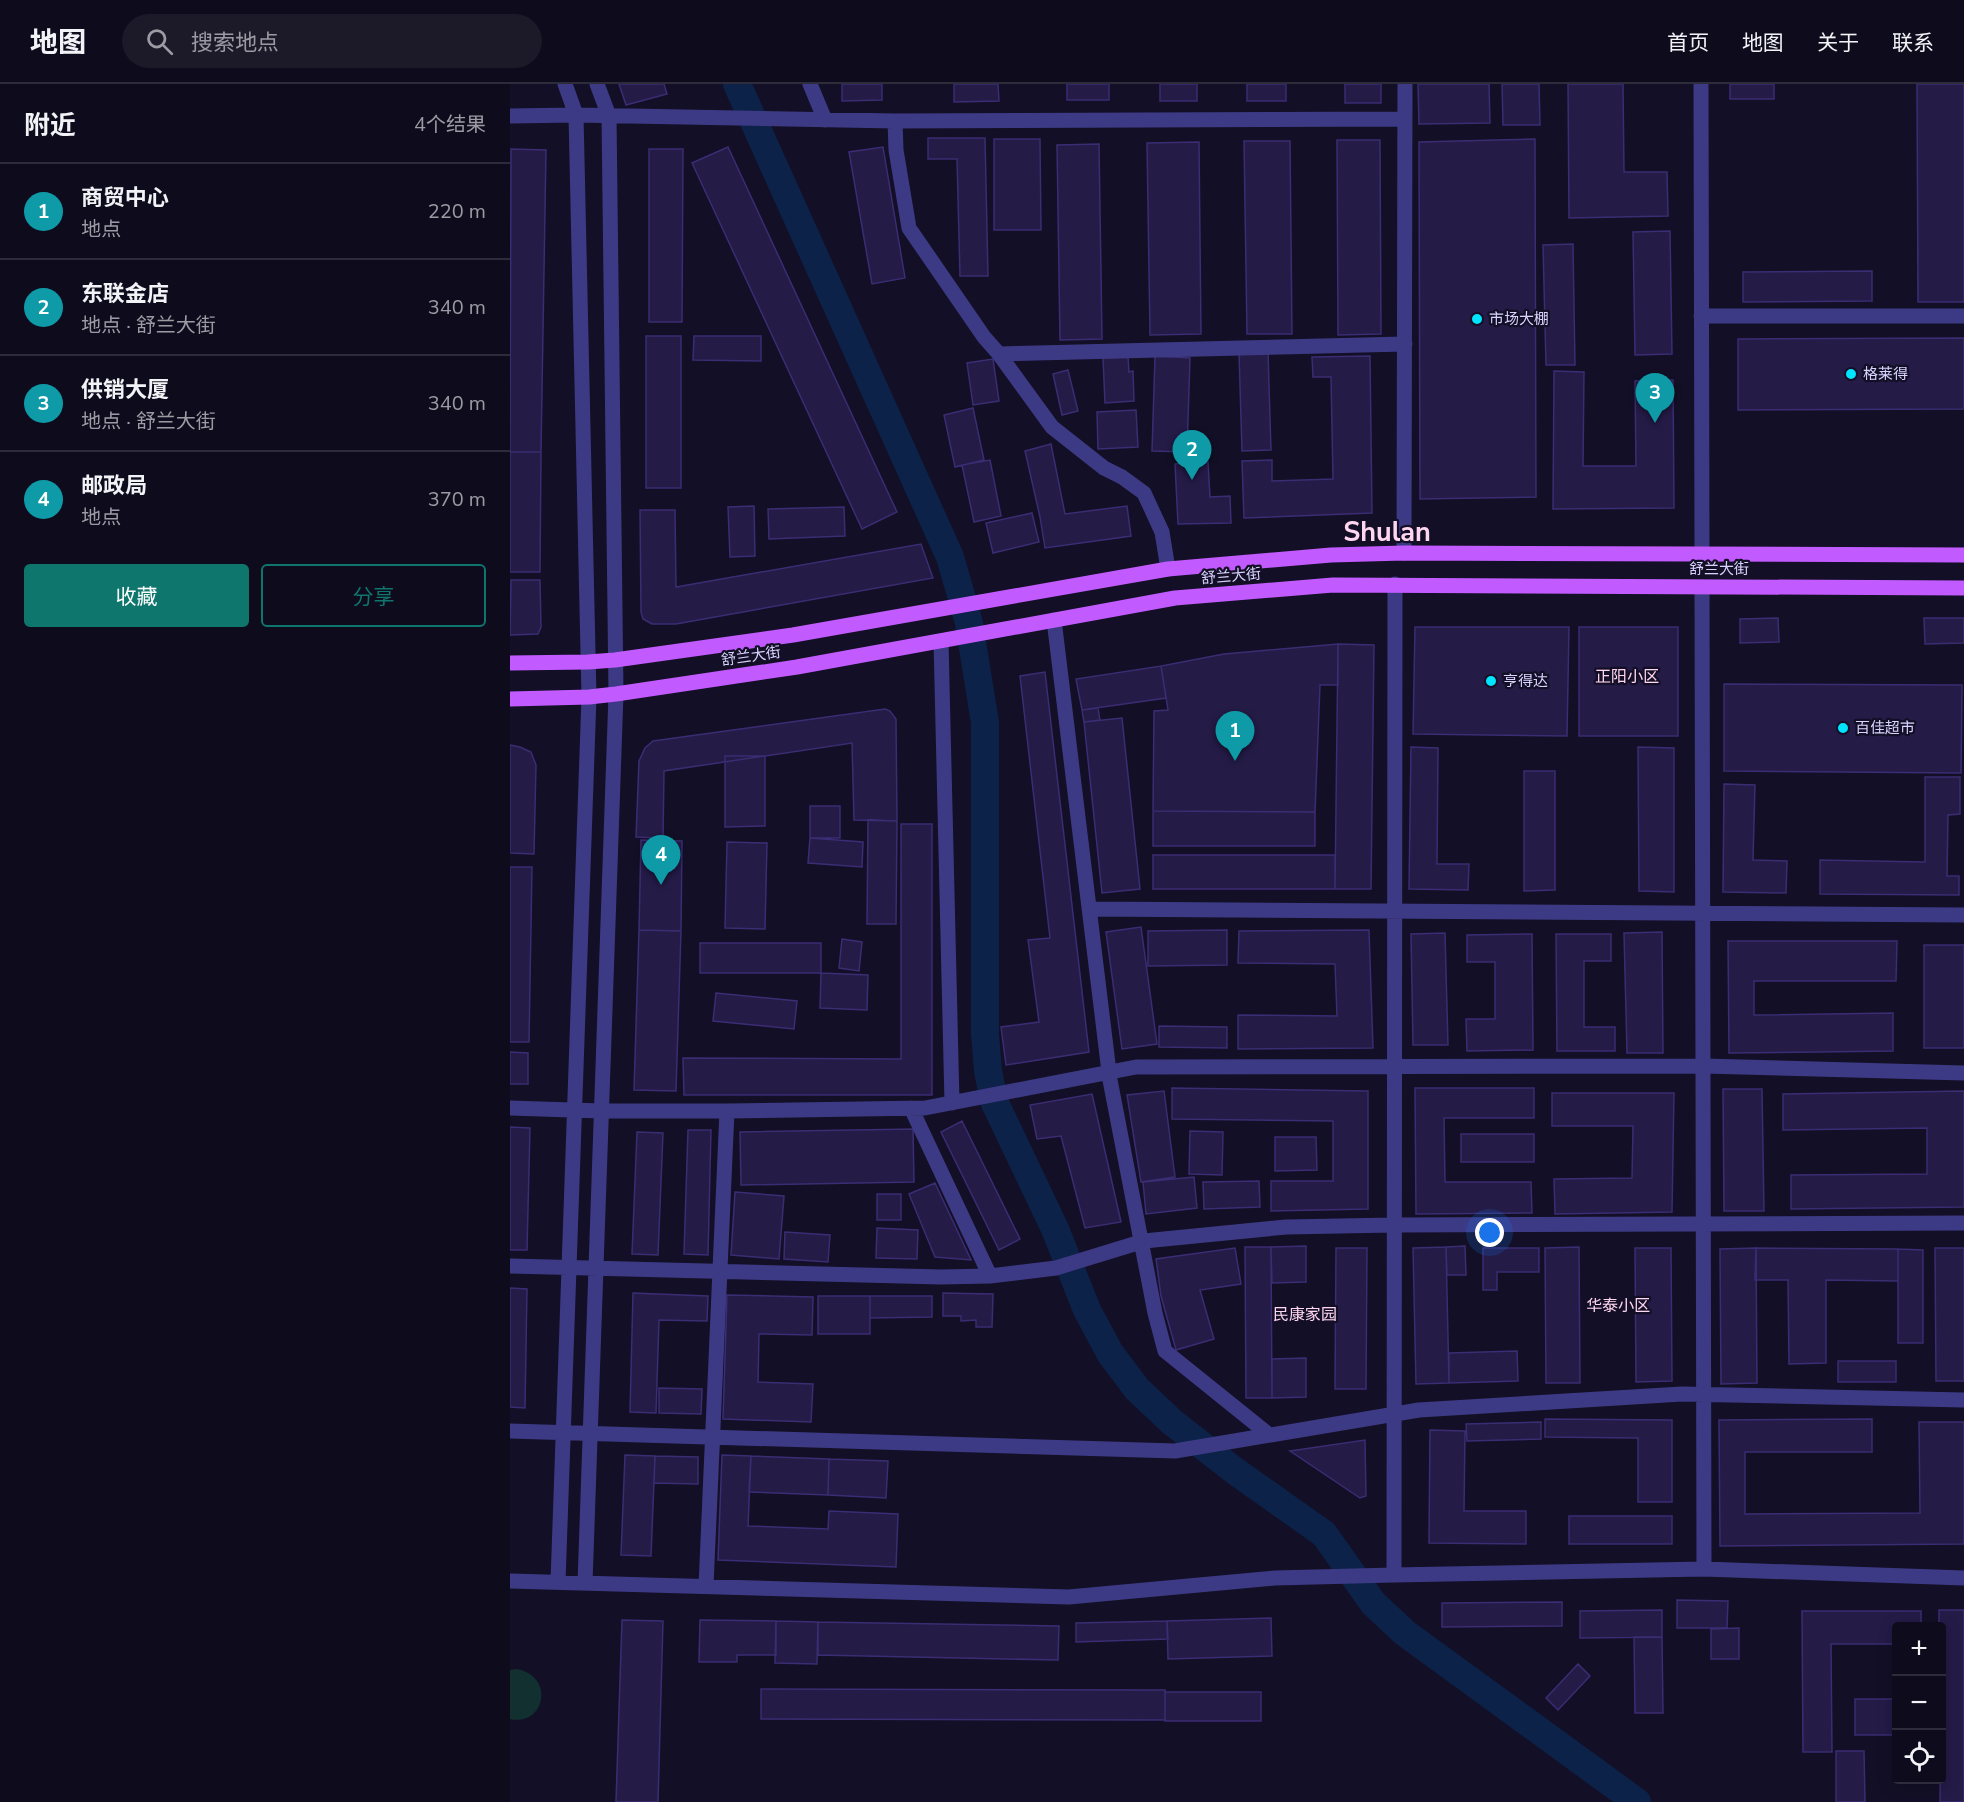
<!DOCTYPE html>
<html lang="zh">
<head>
<meta charset="utf-8">
<style>
	body { margin:0; font-family:"Nunito Sans","Noto Sans SC",sans-serif; background:#1c1929; color:#f1f3f6 }
	.controls { position:absolute; right:18px; bottom:18px; display:grid; overflow:hidden; border-radius:6px; box-shadow:0 3px 15px #0003 }
	.controls button { width:54px; height:54px; display:grid; place-items:center; padding:0; border:0; border-bottom:2px solid #2e2b3b; background:#0e0b1c; color:#f1f3f6; font:30px sans-serif }
	.you { position:absolute; left:980px; top:1149px; width:21px; height:21px; margin:-15px; border:4px solid #fff; border-radius:50%; background:#1a73e8; box-shadow:0 0 0 9px #1a73e833 }
	.badge { display:grid; place-items:center; width:39px; height:39px; border-radius:50%; background:#0f766e; color:#fff; font-size:20px; font-weight:700 }
	.pin { position:absolute; translate:-50% -50px; filter:drop-shadow(0 2px 3px #0008) }
	.pin::after { content:''; position:absolute; top:32px; width:21px; height:18px; background:inherit; clip-path:polygon(0 0,100% 0,50% 100%) }
	.list { margin:0; padding:0; list-style:none }
	h2 { display:flex; justify-content:space-between; align-items:center; height:78px; margin:0; padding:0 24px; font-size:26px }
	h2 small { font-size:20px; font-weight:400; color:#9b9ba3 }
	.list li { display:grid; grid-template-columns:39px 1fr auto; gap:18px; align-items:center; box-sizing:border-box; height:96px; padding:0 24px; border-top:2px solid #2e2b3b }
	.list b { display:block; font-size:22px; white-space:nowrap }
	.list p { margin:0; font-size:20px; white-space:nowrap; color:#9b9ba3 }
	.list em { font-size:20px; font-style:normal; color:#9b9ba3 }
	.actions { display:flex; gap:12px; padding:18px 24px }
	.actions a { flex:1; padding:14px 0; border:2px solid #0f766e; border-radius:6px; text-align:center; font-size:21px; color:#0f766e }
	.actions .main { background:#0f766e; color:#fff }
	.icon { flex:none; width:33px; height:33px; fill:none; stroke:currentColor; stroke-width:2; stroke-linecap:round; stroke-linejoin:round }
	.map { position:relative; flex:none; width:1454px; height:1718px; overflow:hidden }
	header { display:flex; align-items:center; gap:36px; box-sizing:border-box; height:84px; padding:0 30px; background:#0e0b1c; border-bottom:2px solid #2e2b3b }
	header strong { font-size:28px }
	nav { display:flex; gap:33px; margin-inline-start:auto; font-size:21px }
	.search { width:420px; height:54px; background:#1c1929; display:flex; align-items:center; gap:15px; box-sizing:border-box; padding:0 21px; border-radius:33px; color:#9b9ba3; font-size:22px }
	main { display:flex }
	aside { flex:1; background:#0e0b1c }
	.map>svg:first-child { display:block }
	.green { fill:#12302f }
	.lines { fill:none; stroke-linecap:round; stroke-linejoin:round }
	.river { stroke:#0c2248; stroke-width:28 }
	.building { fill:#241b47; stroke:#3b2d73; stroke-width:1.5 }
	.minor { stroke:#3d3a85; stroke-width:15 }
	.major { stroke:#c25bff; stroke-width:15 }
	.poi-dot { fill:#00e5ff; stroke:#130f26; stroke-width:2 }
	.labels { text-anchor:middle; dominant-baseline:central; stroke-width:4.5; stroke-linejoin:round; paint-order:stroke }
	.poi-label { font-size:15px; fill:#d9d4ff; stroke:#130f26; text-anchor:start }
	.street-label { font-size:15px; fill:#d9d4ff; stroke:#130f26 }
	.neighbourhood-label { font-size:16px; fill:#ffd6f0; stroke:#130f26 }
	.town-label { font-size:27px; font-weight:bold; fill:#ffd6f0; stroke:#130f26 }
</style>
</head>
<body>
<header>
<strong>地图</strong>
<div class="search"><svg class="icon" aria-label="search" viewBox="0 0 24 24"><circle cx="10" cy="10" r="6"/><path d="M15 15l6 6"/></svg>搜索地点</div>
<nav><a>首页</a><a>地图</a><a>关于</a><a>联系</a></nav>
</header>
<main>
<aside>
<h2>附近<small>4个结果</small></h2>
<ul class="list">
<li><span class="badge" style="background:#0f9aa8">1</span><div><b>商贸中心</b><p>地点</p></div><em>220 m</em></li>
<li><span class="badge" style="background:#0f9aa8">2</span><div><b>东联金店</b><p>地点 · 舒兰大街</p></div><em>340 m</em></li>
<li><span class="badge" style="background:#0f9aa8">3</span><div><b>供销大厦</b><p>地点 · 舒兰大街</p></div><em>340 m</em></li>
<li><span class="badge" style="background:#0f9aa8">4</span><div><b>邮政局</b><p>地点</p></div><em>370 m</em></li>
</ul>
<div class="actions"><a class="main">收藏</a><a>分享</a></div>
</aside>
<div class="map">
<svg width="1454" height="1718" viewBox="0 0 1454 1718">
	<rect width="100%" height="100%" fill="#130f26"/>
	<path class="green" d="M7 1585C46 1593 34 1643 0 1635V1586Z"/>
	<g class="lines">
		<path class="river" d="M227 0 440 473 459 539 475 639V950L478 987 484 1017 545 1145 577 1226 600 1269 627 1305 662 1338 725 1387 814 1450 863 1519 895 1549 1127 1718"/>
	</g>
	<path class="building" d="M109 0H154L157 10 116 21Z
		M332 0H372V16L332 17Z
		M444 0H488L489 17 444 18Z
		M557 0H599V16H557Z
		M650 0H687V17H650Z
		M737 0H776V17H737Z
		M835 0H871V19H835Z
		M908 0H979L980 39 909 40Z
		M992 0H1029L1030 41H993Z
		M1058 0H1113L1114 88H1157L1158 132 1059 134Z
		M1220 0H1264V15H1220Z
		M1407 0H1454V218H1408Z
		M418 54H475L478 192H450L447 75H418Z
		M484 55H530L531 146H484Z
		M1025 55 1026 413 910 415 909 58Z
		M827 56H870L871 250 828 251Z
		M734 57H780L782 250H737Z
		M689 58 691 250 640 251 637 59Z
		M589 60 592 255 550 256 547 61Z
		M218 63 387 428 352 445 182 79Z
		M373 63 395 194 362 200 339 68Z
		M1 65 36 66 31 368H0Z
		M139 65H173L172 238H139Z
		M1160 147 1162 270 1125 271 1123 148Z
		M1063 160 1065 281H1036L1033 161Z
		M1362 187V217L1233 218V188Z
		M136 252H171V404H136Z
		M184 252H251V277L183 276Z
		M1454 254V325L1228 326V255Z
		M758 268 761 366 732 367 729 269Z
		M645 272 680 274 677 368 642 367Z
		M860 272 862 429 734 434 732 377 762 376V397L823 395 821 293H803L802 273Z
		M618 273 619 288 623 287 624 317 595 319 593 274Z
		M483 275 489 317 463 321 457 279Z
		M558 286 568 327 552 331 543 290Z
		M1044 287 1074 288 1073 382H1126L1125 297 1163 296 1164 424 1043 425Z
		M463 324 474 376 445 383 434 331Z
		M626 326 628 363 588 365 587 328Z
		M541 360 555 430 617 422 621 452 535 464 530 433 515 367Z
		M0 368H31L30 488H0Z
		M480 376 491 432 464 438 452 381Z
		M698 378 700 413 720 412 721 439 668 440 665 380Z
		M244 422 245 472 220 473 218 423Z
		M334 423 335 452 259 455 258 425Z
		M130 426H165L166 503 411 460 423 494 166 540H142L133 535 131 528Z
		M522 429 529 458 483 469 476 439Z
		M1 496H30L31 543 28 550 0 551Z
		M1268 534 1269 558 1230 559V535Z
		M1414 534H1454V559L1415 560Z
		M905 543H1059L1057 652 903 650Z
		M1069 543H1168V652H1069Z
		M828 560V601H810L805 728 643 727 644 627 658 626 651 582 714 570Z
		M828 560 864 561 861 805H825Z
		M651 582 656 614 572 626 566 595Z
		M535 588 579 968 496 981 491 943 529 938 518 856 540 854 510 592Z
		M1214 600 1452 601 1451 689 1214 687Z
		M588 624 590 636 574 638 572 626Z
		M375 625 380 627 386 635 387 737 344 736 342 659 154 687 153 754 126 753 129 677 135 664 143 657Z
		M612 634 630 805 592 809 574 638Z
		M0 661 10 663 21 668 26 681 24 770 0 769Z
		M901 663 928 664 927 780H959L958 806 899 805Z
		M1128 663 1164 664V808L1129 807Z
		M215 672H255V742L215 743Z
		M1014 687H1045V806L1014 807Z
		M1415 693H1450V730L1438 731 1437 792H1449V811L1310 810V776L1415 778Z
		M1214 700 1245 701 1243 776 1277 777 1276 809 1213 808Z
		M300 722H330V754H300Z
		M643 727 805 728V762H643Z
		M358 736 387 737 386 840H357Z
		M391 740H422V1011H174L173 974 391 975Z
		M300 754 353 758 352 783 298 779Z
		M131 756 172 757 171 847 129 846Z
		M217 758 257 759 255 845 215 844Z
		M643 771H825V805H643Z
		M0 783H22L19 958H0Z
		M631 843 647 960 612 965 596 848Z
		M129 846 171 847 166 1007 124 1006Z
		M717 846V881L638 882V847Z
		M859 846 863 964 728 965V931L827 932 825 880 728 879 729 847Z
		M1152 848 1153 969H1117L1114 849Z
		M935 849 938 961H903L901 850Z
		M1022 850 1023 966 957 967 956 935H985V878H957V851Z
		M1046 850H1101V877H1074V943H1105V967H1047Z
		M332 855 352 858 349 887 329 884Z
		M1218 857H1387L1386 897H1244V931L1383 929V967L1219 969Z
		M190 859H311V889H190Z
		M1414 861H1454V964H1414Z
		M311 889 358 891 357 926 310 924Z
		M206 909 287 917 284 945 203 937Z
		M649 942 717 943V964L649 963Z
		M0 968 18 969V1000H0Z
		M662 1004 858 1007V1125L761 1127V1097H823V1037L662 1035Z
		M905 1004H1024V1034H934L935 1098H1021L1022 1129 906 1130Z
		M1213 1005H1252L1254 1127H1214Z
		M654 1007 665 1093 631 1098 617 1011Z
		M1454 1007V1123L1281 1125V1091L1417 1090V1044L1273 1046V1010Z
		M1042 1009H1164L1162 1128 1045 1130 1044 1095 1122 1094 1123 1042H1042Z
		M582 1010 611 1138 575 1144 551 1052 527 1055 520 1021Z
		M452 1037 510 1155 489 1166 431 1048Z
		M0 1043 20 1044 17 1166H0Z
		M403 1045 404 1098 231 1101 230 1048Z
		M178 1046H201L198 1171 174 1170Z
		M680 1047 713 1048 712 1091 679 1090Z
		M127 1048 153 1049 148 1171 122 1170Z
		M951 1050H1024V1078H951Z
		M765 1053H806L807 1086 765 1087Z
		M684 1093 687 1124 636 1130 633 1098Z
		M749 1097 750 1123 694 1125 693 1098Z
		M425 1099 461 1176 425 1173 399 1110Z
		M225 1108 274 1112 269 1175 221 1171Z
		M367 1110H391V1136H367Z
		M367 1144 408 1146 407 1175 366 1174Z
		M275 1148 320 1151 318 1178 274 1175Z
		M796 1162V1198L762 1199 761 1163Z
		M955 1162 956 1191H937L936 1163Z
		M735 1163H761L762 1314H736Z
		M936 1163 939 1299 906 1300 903 1164Z
		M1069 1163 1070 1299H1036L1035 1164Z
		M725 1164 731 1200 690 1206 704 1255 666 1266 651 1212 646 1175Z
		M826 1164H857L856 1305H825Z
		M973 1164H1029V1188H987V1206H973Z
		M1125 1164H1161L1162 1297 1126 1298Z
		M1246 1164 1247 1299 1211 1300 1210 1165Z
		M1246 1164 1388 1165V1197L1316 1196V1279L1279 1280 1278 1196H1245Z
		M1425 1164H1454V1297H1426Z
		M1388 1165 1413 1166V1259H1388Z
		M0 1204 17 1205 15 1324 0 1323Z
		M123 1209 198 1212 197 1237 149 1236 146 1329 120 1328Z
		M433 1209 483 1210 482 1243H466V1236L451 1237V1232H433Z
		M217 1211 303 1213 302 1251 249 1250 248 1298 303 1300 301 1338 213 1335Z
		M308 1212H360V1250H308Z
		M360 1212H422V1233L360 1234Z
		M1007 1267 1008 1297 939 1299V1269Z
		M796 1274V1313L762 1314V1275Z
		M1328 1277H1386V1298H1328Z
		M149 1304 192 1305 191 1330 149 1329Z
		M1035 1335 1162 1336V1418H1128V1354L1035 1353Z
		M1362 1335V1368H1235V1430L1410 1429 1409 1338H1454V1460L1210 1462 1209 1336Z
		M1031 1338V1355L957 1357 956 1340Z
		M920 1346 955 1347 954 1427H1016V1460L919 1459Z
		M855 1356 856 1412 850 1414 780 1367Z
		M115 1371 145 1372 141 1472 111 1471Z
		M212 1371 241 1372 238 1442 318 1445 319 1427 388 1430 386 1483 208 1476Z
		M145 1372 188 1373V1400L144 1399Z
		M241 1372 319 1375 318 1411 239 1408Z
		M319 1375 378 1377 376 1414 318 1411Z
		M1059 1432H1162V1460H1059Z
		M1167 1516 1218 1517 1217 1544H1167Z
		M1052 1518V1542L932 1543V1519Z
		M1152 1526V1553L1070 1554V1527Z
		M1429 1526H1454V1718H1430L1432 1542H1429Z
		M1292 1527H1411V1542H1386V1560H1321L1322 1668H1293Z
		M761 1534 762 1572 658 1575 657 1537Z
		M112 1536 153 1537 148 1718H106Z
		M190 1536 266 1537V1571H227V1578H189Z
		M266 1537 308 1538 307 1580 265 1579Z
		M657 1537 658 1555 566 1558V1539Z
		M308 1538 549 1542 548 1576 308 1571Z
		M1229 1544V1575H1201V1545Z
		M1124 1553H1152L1153 1629H1125Z
		M1068 1580 1080 1592 1048 1626 1036 1614Z
		M251 1605 655 1606V1636L251 1635Z
		M655 1608H751V1637H655Z
		M1345 1615H1386V1651H1345Z
		M1326 1667H1354L1355 1718H1326Z"/>
	<g class="lines">
		<path class="minor" d="M300 0 315 36
			M1191 0 1192 470
			M0 32 66 31 385 37 895 35
			M385 37 386 66 399 144 474 253 489 270 542 343 594 384 612 393 634 409 652 448 658 485
			M1191 232H1454
			M489 270 895 260
			M894 469 895 0
			M1192 503 1194 1485
			M544 536 600 996 645 1229 655 1267 758 1350
			M431 557 442 1019
			M579 825 1454 831
			M0 1024 92 1027H217L415 1024 626 983 1193 982 1454 989
			M401 1024 480 1192
			M0 1182 431 1193 480 1192 546 1184 634 1157 776 1143 884 1141 1454 1139
			M0 1347 665 1367 909 1326 1172 1310 1454 1316
			M884 1491 885 500
			M0 1497 559 1513 765 1494 884 1491 1194 1485 1454 1494
			M48 1498 79 613 66 31 55 0
			M75 1499 106 610 99 32 87 0
			M196 1502 217 1027"/>
		<path class="major" d="M0 579 78 578 105 576 283 551 658 485 821 471 894 469 1454 471
			M0 615 79 613 106 610 287 583 665 514 823 501 1454 504"/>
	</g>
	<g class="poi-dot">
		<circle cx="967" cy="235" r="6"/>
		<circle cx="1341" cy="290" r="6"/>
		<circle cx="981" cy="597" r="6"/>
		<circle cx="1333" cy="644" r="6"/>
	</g>
	<g class="labels">
		<g class="poi-label">
			<text x="979" y="235">市场大棚</text>
			<text x="1353" y="290">格莱得</text>
			<text x="993" y="597">亨得达</text>
			<text x="1345" y="644">百佳超市</text>
		</g>
		<g class="street-label">
			<text x="1209" y="485">舒兰大街</text>
			<text transform="translate(721 492) rotate(-5)">舒兰大街</text>
			<text transform="translate(241 572) rotate(-8)">舒兰大街</text>
		</g>
		<g class="neighbourhood-label">
			<text x="1117" y="593">正阳小区</text>
			<text x="1108" y="1222">华泰小区</text>
			<text x="795" y="1231">民康家园</text>
		</g>
		<g class="town-label">
			<text x="877" y="448">Shulan</text>
		</g>
	</g>
</svg>
<div class="controls">
<button>+</button>
<button>−</button>
<button><svg class="icon" aria-label="locate" viewBox="0 0 24 24"><circle cx="12" cy="12" r="6"/><path d="M12 2v4M12 18v4M2 12h4M18 12h4"/></svg></button>
</div>
<div class="you"></div>
<div class="pin badge" style="left:725px;top:677px;background:#0f9aa8">1</div>
<div class="pin badge" style="left:682px;top:396px;background:#0f9aa8">2</div>
<div class="pin badge" style="left:1145px;top:339px;background:#0f9aa8">3</div>
<div class="pin badge" style="left:151px;top:801px;background:#0f9aa8">4</div>
</div>
</main>
</body>
</html>
